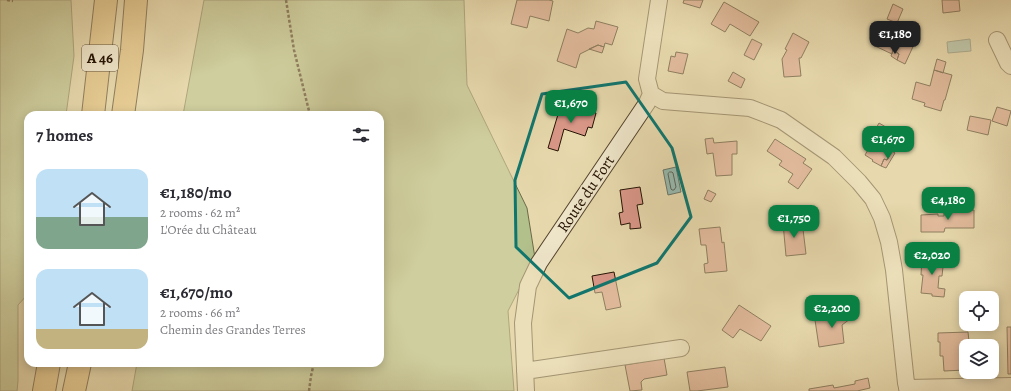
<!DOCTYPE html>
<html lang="en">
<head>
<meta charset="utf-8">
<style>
	body { margin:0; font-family:Alegreya,serif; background:#f7f7f7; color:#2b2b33; height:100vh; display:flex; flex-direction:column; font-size:15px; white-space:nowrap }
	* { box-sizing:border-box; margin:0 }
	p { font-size:13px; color:#7c7c81 }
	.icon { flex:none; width:22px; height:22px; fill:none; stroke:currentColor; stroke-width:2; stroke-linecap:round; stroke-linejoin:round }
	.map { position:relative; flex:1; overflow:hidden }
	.drawer { position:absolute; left:24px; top:111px; width:360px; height:256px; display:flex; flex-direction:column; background:#fff; border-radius:12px; box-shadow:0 2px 10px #0003 }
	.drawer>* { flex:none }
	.buttons { position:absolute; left:959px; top:291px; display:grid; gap:8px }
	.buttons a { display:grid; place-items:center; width:40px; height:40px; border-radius:8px; background:#fff; box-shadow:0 2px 10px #0003; font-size:20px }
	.price { position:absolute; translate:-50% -34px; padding:0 9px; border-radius:8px; background:#0b8043; color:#fff; font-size:13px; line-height:26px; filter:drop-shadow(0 1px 2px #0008) }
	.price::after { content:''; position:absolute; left:50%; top:24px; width:12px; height:9px; margin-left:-6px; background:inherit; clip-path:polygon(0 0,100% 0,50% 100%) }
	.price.current { background:#222; color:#fff }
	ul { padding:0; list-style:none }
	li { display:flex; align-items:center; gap:12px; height:100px; padding:0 12px }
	li span { display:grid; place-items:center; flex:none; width:112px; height:80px; border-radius:12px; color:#555 }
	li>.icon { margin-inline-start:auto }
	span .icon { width:48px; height:48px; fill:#fffc; stroke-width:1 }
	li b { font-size:17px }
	h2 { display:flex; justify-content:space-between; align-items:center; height:48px; padding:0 12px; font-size:17px }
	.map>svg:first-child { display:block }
	.green { fill:#b2c08c; stroke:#6b6948 }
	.water { fill:#97baaf; stroke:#69776a }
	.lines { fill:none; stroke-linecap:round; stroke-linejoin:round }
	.shore { stroke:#5e6659; stroke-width:1 }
	.building { fill:#d99788; stroke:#241203 }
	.minor-casing { stroke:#55442e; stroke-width:18 }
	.highway-casing { stroke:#241203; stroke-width:24 }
	.path { stroke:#241203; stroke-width:2.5; stroke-dasharray:3 2; stroke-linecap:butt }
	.minor { stroke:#efe6ca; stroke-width:16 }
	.highway { stroke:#e4bc76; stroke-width:22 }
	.marked { fill:none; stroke:#0f766e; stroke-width:3; stroke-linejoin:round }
	.labels { text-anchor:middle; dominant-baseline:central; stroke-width:3.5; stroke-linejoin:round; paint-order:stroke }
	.shield { fill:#efe6ca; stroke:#61523f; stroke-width:1 }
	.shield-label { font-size:15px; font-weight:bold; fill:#241203 }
	.street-label { font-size:16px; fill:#241203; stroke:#efe6ca }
</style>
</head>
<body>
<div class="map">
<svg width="1011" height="391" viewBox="0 0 1011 391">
	<rect width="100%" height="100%" fill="#e7d9ad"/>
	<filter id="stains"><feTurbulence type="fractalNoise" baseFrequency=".005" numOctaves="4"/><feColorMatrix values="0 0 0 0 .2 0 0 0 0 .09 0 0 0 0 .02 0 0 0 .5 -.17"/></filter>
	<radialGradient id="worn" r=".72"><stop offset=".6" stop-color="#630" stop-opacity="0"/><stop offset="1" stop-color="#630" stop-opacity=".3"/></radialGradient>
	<path class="green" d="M 0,0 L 71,0 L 74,56 L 66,115 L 28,115 L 28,294 L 18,305 L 18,381 L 17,391 L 0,391 Z
		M 204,0 L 464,0 L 467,85 L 527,208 L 535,258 L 508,311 L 514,391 L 132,391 L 137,363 L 380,363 L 380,115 L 183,115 Z"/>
	<path class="water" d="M 970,39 L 971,51 L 948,53 L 947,42 Z
		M 676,167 L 681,192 L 668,195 L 663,170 Z"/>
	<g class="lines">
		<path class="shore" d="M 670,172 L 672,172 L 673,173 L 676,187 L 674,190 L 672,190 L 671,189 L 668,174 Z"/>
	</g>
	<path class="building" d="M 517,0 L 549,0 L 553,1 L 549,21 L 530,16 L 527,28 L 511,24 Z
		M 684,0 L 703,0 L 700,8 L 683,3 Z
		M 942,0 L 959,0 L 960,11 L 943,13 Z
		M 724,2 L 759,22 L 750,36 L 730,24 L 725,32 L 711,24 Z
		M 893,4 L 903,9 L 897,23 L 887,19 Z
		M 596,21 L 618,27 L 612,45 L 605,43 L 604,47 L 598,45 L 580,54 L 576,68 L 557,61 L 567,29 L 578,33 L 588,28 L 594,29 Z
		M 884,26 L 901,34 L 902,30 L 917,38 L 905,64 L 897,60 L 899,54 L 893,50 L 892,54 L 875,46 Z
		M 793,33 L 809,42 L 801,58 L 799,58 L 801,76 L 784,77 L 782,59 L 787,50 L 785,49 Z
		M 752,39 L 762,44 L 754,60 L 744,55 Z
		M 598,45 L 604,47 L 602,53 L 589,49 Z
		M 893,50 L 899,54 L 897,60 L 891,56 Z
		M 676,52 L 688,54 L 683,74 L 668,71 L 671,56 L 675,57 Z
		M 937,59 L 946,62 L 943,73 L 934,70 Z
		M 934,70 L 952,75 L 945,100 L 944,100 L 941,111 L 924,106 L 925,103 L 912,99 L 916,82 L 930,86 Z
		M 733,72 L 745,79 L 741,88 L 728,81 Z
		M 568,104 L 596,113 L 592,128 L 588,127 L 585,136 L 564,129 L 558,151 L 548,148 L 559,111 L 566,113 Z
		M 997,107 L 1011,111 L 1007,126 L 992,121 Z
		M 970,116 L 991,120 L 988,135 L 967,130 Z
		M 879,123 L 896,133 L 888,149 L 892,151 L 887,160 L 884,159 L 881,166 L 872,161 L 873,160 L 865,155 L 873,141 L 875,142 L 878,137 L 873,134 Z
		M 713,138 L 714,143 L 737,141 L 737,154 L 732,154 L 732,175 L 716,176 L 713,153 L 707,154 L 705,139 Z
		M 775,139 L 806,159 L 803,163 L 812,169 L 798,189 L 788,182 L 793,174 L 779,165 L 782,161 L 767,151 Z
		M 892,151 L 895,153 L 886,168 L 881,166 L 884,159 L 887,160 Z
		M 640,187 L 643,204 L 637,205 L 641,228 L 630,229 L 630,223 L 621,225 L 619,213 L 623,212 L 620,190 Z
		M 708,190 L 716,194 L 711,202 L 704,199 Z
		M 944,210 L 974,210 L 974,228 L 945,228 L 944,232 L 921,232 L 921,215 L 938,214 L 938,216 L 944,216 Z
		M 802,221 L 806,254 L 786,256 L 783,223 Z
		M 720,227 L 722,243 L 724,242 L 727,271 L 705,273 L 704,264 L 708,263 L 706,245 L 701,245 L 699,229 Z
		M 922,257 L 944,258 L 942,276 L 939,276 L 938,288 L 945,289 L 944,297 L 932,296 L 932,294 L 921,293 L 923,275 L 921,275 Z
		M 614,272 L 621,307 L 606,310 L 602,292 L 595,293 L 592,276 Z
		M 739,305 L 771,326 L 761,341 L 740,329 L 733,338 L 722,330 Z
		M 848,310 L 850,319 L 842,325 L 844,343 L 819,347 L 815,320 L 839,317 L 838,311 Z
		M 1007,327 L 1011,327 L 1011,374 L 1008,374 Z
		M 968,332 L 969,341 L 963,341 L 965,370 L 944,371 L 943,356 L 940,356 L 940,342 L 938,342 L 938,333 Z
		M 664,358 L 667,375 L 644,379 L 641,382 L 642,390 L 630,391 L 625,365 Z
		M 725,367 L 728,387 L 697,391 L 690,391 L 687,372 Z
		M 868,378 L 870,388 L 857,391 L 809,391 L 809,389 L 833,385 L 834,388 L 855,384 L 855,381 Z"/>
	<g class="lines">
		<g class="minor-casing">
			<path id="minor" d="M 997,40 L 1008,63 L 1011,66
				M 651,94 L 663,101 L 750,108 L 781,120 L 834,157 L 859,182 L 873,199 L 882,218 L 889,242 L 894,270 L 906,383 L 908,391
				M 525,371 L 681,348
				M 907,388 L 1011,386
				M 526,391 L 523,323 L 528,286 L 539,263 L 647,103 L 651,94 L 647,79 L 659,0"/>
		</g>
		<g class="highway-casing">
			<path id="highway" d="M 93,115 L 106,0
				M 123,115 L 132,50 L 136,0
				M 44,391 L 49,363
				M 74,391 L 80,363"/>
		</g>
		<path class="path" d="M 7,0 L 13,1
			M 286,0 L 294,50 L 310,115
			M 309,391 L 311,376 L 314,363"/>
		<use href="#minor" class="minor"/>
		<use href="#highway" class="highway"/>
	</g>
	<path d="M0 0H1011V391H0ZM 626,82 L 672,148 L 691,217 L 657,263 L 569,298 L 516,247 L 515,180 L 542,94 Z" fill="#e7d9ad" fill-opacity=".55" fill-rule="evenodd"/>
	<path class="marked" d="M 626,82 L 672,148 L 691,217 L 657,263 L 569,298 L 516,247 L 515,180 L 542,94 Z"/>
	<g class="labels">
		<rect class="shield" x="82" y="45" width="36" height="26" rx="3"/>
		<g class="shield-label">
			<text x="100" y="58">A 46</text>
		</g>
		<g class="street-label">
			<text transform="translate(586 194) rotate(-56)">Route du Fort</text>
		</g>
	</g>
	<rect width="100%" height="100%" filter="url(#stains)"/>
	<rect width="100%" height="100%" fill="url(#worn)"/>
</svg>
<div class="buttons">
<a><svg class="icon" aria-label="locate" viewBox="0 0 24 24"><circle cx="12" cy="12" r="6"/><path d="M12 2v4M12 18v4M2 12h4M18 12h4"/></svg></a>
<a><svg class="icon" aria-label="layers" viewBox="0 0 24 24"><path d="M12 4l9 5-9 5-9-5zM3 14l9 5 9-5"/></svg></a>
</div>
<b class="price current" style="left:895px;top:55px">€1,180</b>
<b class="price" style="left:571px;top:124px">€1,670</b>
<b class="price" style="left:888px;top:160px">€1,670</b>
<b class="price" style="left:948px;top:221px">€4,180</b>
<b class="price" style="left:794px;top:239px">€1,750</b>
<b class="price" style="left:932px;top:276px">€2,020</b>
<b class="price" style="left:832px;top:329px">€2,200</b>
<section class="drawer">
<h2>7 homes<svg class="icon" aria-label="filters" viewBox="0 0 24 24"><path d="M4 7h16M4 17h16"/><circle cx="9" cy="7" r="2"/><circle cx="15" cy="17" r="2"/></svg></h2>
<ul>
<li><span style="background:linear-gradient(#bfe0f5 60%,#7fa58c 0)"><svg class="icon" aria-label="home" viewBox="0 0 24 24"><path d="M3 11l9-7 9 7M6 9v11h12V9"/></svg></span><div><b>€1,180/mo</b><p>2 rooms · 62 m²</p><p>L'Orée du Château</p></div></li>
<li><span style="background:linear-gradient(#bfe0f5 75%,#c2b280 0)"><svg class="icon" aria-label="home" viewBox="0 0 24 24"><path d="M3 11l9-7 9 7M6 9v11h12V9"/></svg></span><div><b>€1,670/mo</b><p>2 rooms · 66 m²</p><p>Chemin des Grandes Terres</p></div></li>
</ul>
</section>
</div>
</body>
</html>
